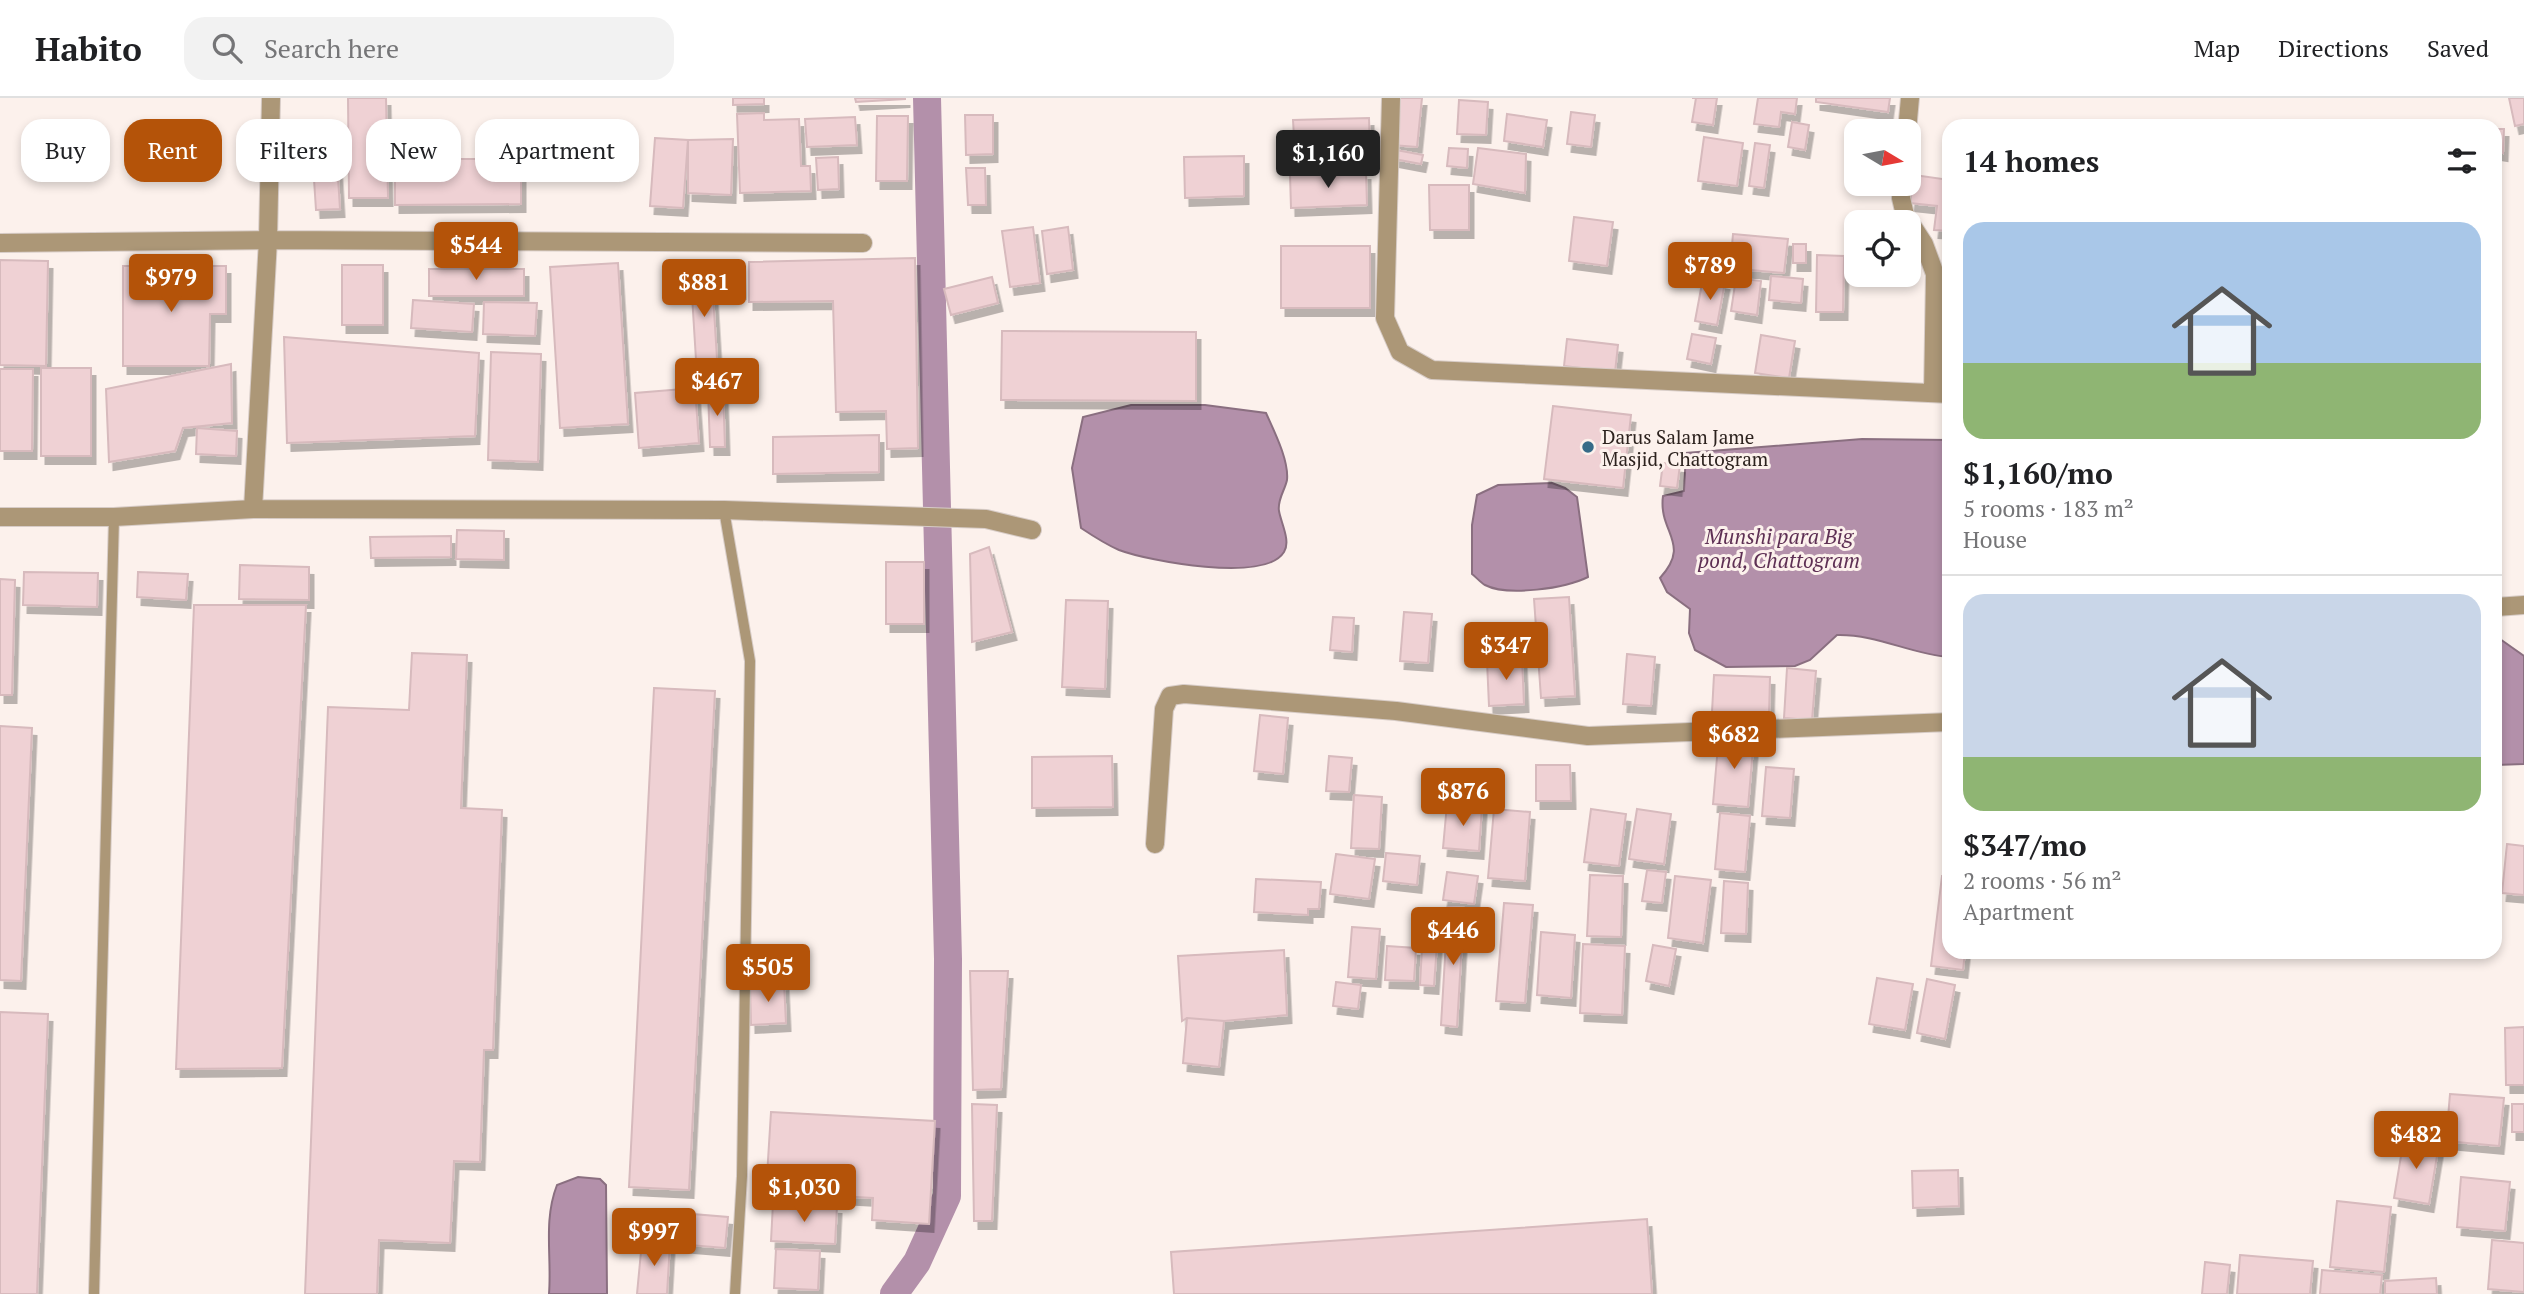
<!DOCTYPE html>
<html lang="en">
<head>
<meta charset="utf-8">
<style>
	body { margin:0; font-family:"PT Serif",serif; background:#f2f2f2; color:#202124; height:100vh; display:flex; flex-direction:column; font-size:26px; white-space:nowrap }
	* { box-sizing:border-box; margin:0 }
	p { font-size:23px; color:#757577 }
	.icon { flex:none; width:38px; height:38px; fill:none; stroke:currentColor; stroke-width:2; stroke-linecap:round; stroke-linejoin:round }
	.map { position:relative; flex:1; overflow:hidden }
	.side { position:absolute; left:1942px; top:21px; width:560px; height:840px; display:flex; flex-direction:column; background:#fff; border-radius:21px; box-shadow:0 4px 10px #0003 }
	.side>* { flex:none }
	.top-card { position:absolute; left:21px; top:21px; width:665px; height:63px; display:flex; gap:14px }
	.needle { width:46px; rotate:100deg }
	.tools { position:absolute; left:1844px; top:21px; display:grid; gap:14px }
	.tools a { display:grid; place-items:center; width:77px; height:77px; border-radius:14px; background:#fff; box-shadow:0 4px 10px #0003; font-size:35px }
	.price { position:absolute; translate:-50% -60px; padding:0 16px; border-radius:7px; background:#b45309; color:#fff; font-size:23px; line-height:46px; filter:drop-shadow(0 2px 4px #0008) }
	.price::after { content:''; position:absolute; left:50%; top:42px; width:21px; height:16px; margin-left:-10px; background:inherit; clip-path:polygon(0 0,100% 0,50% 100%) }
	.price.current { background:#222; color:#fff }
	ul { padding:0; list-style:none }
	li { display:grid; align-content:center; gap:14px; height:371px; padding:0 21px }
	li+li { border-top:2px solid #e0e0e0 }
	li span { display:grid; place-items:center; height:217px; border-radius:21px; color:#555 }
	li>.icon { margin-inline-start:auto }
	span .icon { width:126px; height:126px; fill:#fffc; stroke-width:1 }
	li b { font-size:30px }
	h2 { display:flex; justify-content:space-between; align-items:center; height:84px; padding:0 21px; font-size:30px }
	.pill { padding:0 24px; border-radius:21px; background:#fff; box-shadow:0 4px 10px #0003; font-size:24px; line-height:63px }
	.pill.current { background:#b45309; color:#fff }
	header { display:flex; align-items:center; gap:42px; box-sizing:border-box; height:98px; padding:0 35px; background:#fff; border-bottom:2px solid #e0e0e0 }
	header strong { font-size:33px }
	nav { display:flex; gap:38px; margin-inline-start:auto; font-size:24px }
	.search { width:490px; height:63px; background:#f2f2f2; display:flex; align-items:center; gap:18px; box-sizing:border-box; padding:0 24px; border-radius:21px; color:#757577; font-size:26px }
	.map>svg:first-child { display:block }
	.water { fill:#b390aa; stroke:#8a6f80; stroke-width:2 }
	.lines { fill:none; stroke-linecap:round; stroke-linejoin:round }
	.canal { stroke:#b390aa; stroke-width:28 }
	.building { fill:#efd1d4; stroke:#d7babd; stroke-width:2; filter:url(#shadow) }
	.service-casing { stroke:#d7ccc7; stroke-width:12 }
	.minor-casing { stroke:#d7ccc7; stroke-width:20 }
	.service { stroke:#ac9777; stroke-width:10 }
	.minor { stroke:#ac9777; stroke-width:18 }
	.poi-dot { fill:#376b88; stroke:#fcf1ec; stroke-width:2.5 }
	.labels { text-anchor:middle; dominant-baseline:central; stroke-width:6; stroke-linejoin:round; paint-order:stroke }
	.poi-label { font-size:19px; fill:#2c221e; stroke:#fcf1ec; text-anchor:start }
	.water-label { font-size:21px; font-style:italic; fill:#5e3054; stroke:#fcf1ec }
</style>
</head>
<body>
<header>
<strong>Habito</strong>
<div class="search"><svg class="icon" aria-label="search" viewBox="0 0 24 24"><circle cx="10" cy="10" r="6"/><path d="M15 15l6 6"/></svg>Search here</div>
<nav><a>Map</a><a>Directions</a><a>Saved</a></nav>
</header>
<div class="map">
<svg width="2524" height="1196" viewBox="0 0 2524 1196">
	<defs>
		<filter id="shadow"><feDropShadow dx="4.5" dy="8" stdDeviation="0" flood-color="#0004"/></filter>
	</defs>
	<rect width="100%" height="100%" fill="#fcf1ec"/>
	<path class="water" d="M 1131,307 L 1205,307 L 1266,315 C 1274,333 1289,362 1287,382 C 1285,392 1277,402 1279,413 C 1281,425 1291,443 1284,454 C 1265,485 1148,463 1119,452 C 1105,446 1093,438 1081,430 L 1072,370 L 1083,319 Z
		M 1862,341 L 1949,342 L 1949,559 C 1910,556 1877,536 1837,537 L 1810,562 L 1795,568 L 1726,569 L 1695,552 L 1689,535 L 1690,511 L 1667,494 L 1660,480 C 1692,445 1658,435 1663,398 L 1684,393 L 1686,355 Z
		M 1552,385 L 1565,390 L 1577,399 L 1588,479 C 1566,490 1508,499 1485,487 C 1481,485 1476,479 1472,476 L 1472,427 L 1477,397 L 1498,387 Z
		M 2500,541 L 2524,558 L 2524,666 L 2496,667 L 2496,543 Z
		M 578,1079 L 600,1081 L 606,1087 L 607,1196 L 549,1196 C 552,1159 543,1123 557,1087 Z"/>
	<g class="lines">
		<path class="canal" d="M 894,1196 L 917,1164 L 947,1098 L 948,861 L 927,0"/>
	</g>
	<path class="building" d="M 348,0 L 386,0 L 388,100 L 349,100 Z
		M 733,0 L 764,0 L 764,6 L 733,7 Z
		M 855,0 L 905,0 L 905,1 L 856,4 Z
		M 1396,0 L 1422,0 L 1417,49 L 1392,47 Z
		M 1692,0 L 1717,0 L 1713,27 L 1692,24 L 1696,0 Z
		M 1758,0 L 1797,0 L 1795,16 L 1781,14 L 1779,29 L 1754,26 Z
		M 1816,0 L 1890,0 L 1888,14 L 1816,4 Z
		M 2509,0 L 2524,0 L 2524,26 L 2515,28 Z
		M 1459,2 L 1488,4 L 1486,37 L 1457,36 Z
		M 1571,14 L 1595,17 L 1591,49 L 1567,46 Z
		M 764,15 L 764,22 L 799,21 L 801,68 L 810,68 L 811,93 L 740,95 L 737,16 Z
		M 1507,16 L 1547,22 L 1543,49 L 1504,43 Z
		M 965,17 L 993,17 L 993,56 L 966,57 Z
		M 877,18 L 908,18 L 907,83 L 876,83 Z
		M 855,19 L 857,47 L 807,49 L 805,21 Z
		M 1369,20 L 1370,54 L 1295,56 L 1293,22 Z
		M 1792,24 L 1809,27 L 1805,52 L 1788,49 Z
		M 2496,31 L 2504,31 L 2503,55 L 2496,54 Z
		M 1704,39 L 1743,45 L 1737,88 L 1698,83 Z
		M 655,40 L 688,42 L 683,110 L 650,108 Z
		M 733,41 L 731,97 L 688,95 L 688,42 Z
		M 1755,45 L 1770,47 L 1764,90 L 1749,88 Z
		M 1449,50 L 1468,51 L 1467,70 L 1447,68 Z
		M 1478,50 L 1526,56 L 1525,95 L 1473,86 Z
		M 1396,52 L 1423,57 L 1421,66 L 1394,61 Z
		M 1244,58 L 1244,98 L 1185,100 L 1184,59 Z
		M 838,59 L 839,91 L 818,92 L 816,60 Z
		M 395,61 L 521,61 L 521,106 L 395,107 Z
		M 337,64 L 340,111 L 316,112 L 313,66 Z
		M 966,70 L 985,70 L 986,107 L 968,107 Z
		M 1366,74 L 1367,107 L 1291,110 L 1290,76 Z
		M 1914,77 L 1950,82 L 1950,133 L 1934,132 L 1937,108 L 1910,105 Z
		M 1429,87 L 1469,87 L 1469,132 L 1430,132 Z
		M 1574,119 L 1613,124 L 1607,168 L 1569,163 Z
		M 1854,128 L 1857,128 L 1857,175 L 1855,175 Z
		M 1033,129 L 1040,185 L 1010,189 L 1002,133 Z
		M 1068,129 L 1073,172 L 1047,176 L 1042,133 Z
		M 1733,136 L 1788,141 L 1784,175 L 1730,170 Z
		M 1793,146 L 1806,146 L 1806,165 L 1793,165 Z
		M 1281,148 L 1370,148 L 1370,210 L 1281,210 Z
		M 1817,157 L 1844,158 L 1843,214 L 1816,214 Z
		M 915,160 L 918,350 L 887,351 L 886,313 L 836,314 L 833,203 L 749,204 L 749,164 Z
		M 0,162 L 48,163 L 46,268 L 0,267 Z
		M 740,163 L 741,193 L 717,193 L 717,164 Z
		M 711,164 L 718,277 L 697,278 L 690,165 Z
		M 618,165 L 628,326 L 560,330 L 550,169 Z
		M 342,167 L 383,167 L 383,227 L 342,227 Z
		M 123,168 L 226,168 L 226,216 L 210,216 L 209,268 L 123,268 Z
		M 429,171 L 524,171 L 524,198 L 429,198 Z
		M 1771,178 L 1803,181 L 1801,205 L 1769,202 Z
		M 992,179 L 998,205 L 951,217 L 944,191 Z
		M 1703,180 L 1725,184 L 1717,227 L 1695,223 Z
		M 1736,180 L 1761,183 L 1757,217 L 1731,213 Z
		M 413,202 L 474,206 L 472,234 L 411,230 Z
		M 484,204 L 537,205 L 535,238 L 483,236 Z
		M 1002,233 L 1196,234 L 1196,303 L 1001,302 Z
		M 1692,236 L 1716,240 L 1711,266 L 1687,261 Z
		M 1761,237 L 1795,243 L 1789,280 L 1755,275 Z
		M 284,239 L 479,255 L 475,338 L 287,345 Z
		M 1567,241 L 1618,247 L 1615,274 L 1564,268 Z
		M 491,254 L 541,256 L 538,364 L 488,362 Z
		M 231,266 L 232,325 L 183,330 L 175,353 L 109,364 L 106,291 Z
		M 41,270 L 91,270 L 91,358 L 41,358 Z
		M 0,271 L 33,271 L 32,353 L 0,353 Z
		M 695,290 L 699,345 L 639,350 L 635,295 Z
		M 723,291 L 725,349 L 710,349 L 708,292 Z
		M 1553,308 L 1631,317 L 1623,390 L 1544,381 Z
		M 197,330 L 237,333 L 236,358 L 196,356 Z
		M 879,337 L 879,374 L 773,376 L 773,339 Z
		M 1663,365 L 1680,367 L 1677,390 L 1660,388 Z
		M 457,432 L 504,433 L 504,462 L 456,461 Z
		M 451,438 L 451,459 L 371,460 L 370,439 Z
		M 989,449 L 1012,534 L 972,544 L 970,456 Z
		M 886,464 L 924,464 L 924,526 L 886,526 Z
		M 240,467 L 309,469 L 309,502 L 239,501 Z
		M 24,474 L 98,475 L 97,509 L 23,507 Z
		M 138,474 L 188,476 L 186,502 L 137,499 Z
		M 0,481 L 15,482 L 12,597 L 0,597 Z
		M 1569,499 L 1575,598 L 1541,600 L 1534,501 Z
		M 1066,502 L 1108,503 L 1105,591 L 1062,589 Z
		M 194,507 L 306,507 L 282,970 L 176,971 Z
		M 1404,514 L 1432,516 L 1428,565 L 1400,563 Z
		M 1333,519 L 1354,520 L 1352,554 L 1330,552 Z
		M 412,555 L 467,557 L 461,710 L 502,712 L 493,952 L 484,952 L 480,1064 L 454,1063 L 450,1145 L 379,1142 L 377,1196 L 305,1196 L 328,609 L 409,612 Z
		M 1627,556 L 1655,559 L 1651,608 L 1623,606 Z
		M 1522,561 L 1524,606 L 1489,608 L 1487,563 Z
		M 1787,570 L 1816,573 L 1812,622 L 1784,620 Z
		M 1714,577 L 1770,579 L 1769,617 L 1712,614 Z
		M 654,590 L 715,593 L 689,1092 L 629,1089 Z
		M 1260,617 L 1288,620 L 1283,676 L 1254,673 Z
		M 0,628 L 32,630 L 21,883 L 0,882 Z
		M 1719,636 L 1754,639 L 1748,709 L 1713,706 Z
		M 1112,658 L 1113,709 L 1032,710 L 1032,659 Z
		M 1329,658 L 1352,660 L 1349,694 L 1326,693 Z
		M 1536,667 L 1570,667 L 1571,703 L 1536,703 Z
		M 1766,669 L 1794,671 L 1790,720 L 1762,718 Z
		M 1354,697 L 1382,699 L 1379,751 L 1351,750 Z
		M 1447,706 L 1482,709 L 1479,753 L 1443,750 Z
		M 1494,711 L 1530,714 L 1525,783 L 1488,780 Z
		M 1591,711 L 1626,716 L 1619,768 L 1584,764 Z
		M 1637,711 L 1671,716 L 1664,766 L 1629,761 Z
		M 1720,715 L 1750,718 L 1745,774 L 1715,771 Z
		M 2507,746 L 2524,748 L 2524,797 L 2502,795 Z
		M 1386,755 L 1420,758 L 1417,787 L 1383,783 Z
		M 1336,756 L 1375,761 L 1369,801 L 1330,796 Z
		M 1647,772 L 1666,774 L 1662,805 L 1642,803 Z
		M 1447,774 L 1478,778 L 1474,806 L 1443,802 Z
		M 1590,777 L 1623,778 L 1621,839 L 1587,838 Z
		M 1675,778 L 1711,782 L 1703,845 L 1668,840 Z
		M 1942,778 L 1950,779 L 1950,854 L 1965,854 L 1963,872 L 1931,868 Z
		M 1256,781 L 1321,784 L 1319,811 L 1308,811 L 1308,817 L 1254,814 Z
		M 1724,783 L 1748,785 L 1746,836 L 1721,835 Z
		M 1504,805 L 1533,807 L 1525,905 L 1496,903 Z
		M 1448,809 L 1464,810 L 1457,929 L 1441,927 Z
		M 1352,829 L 1380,831 L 1376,881 L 1348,879 Z
		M 1423,831 L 1438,832 L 1434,888 L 1420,887 Z
		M 1541,834 L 1575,837 L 1571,900 L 1537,897 Z
		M 1583,846 L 1625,848 L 1622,917 L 1580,915 Z
		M 1653,847 L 1676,851 L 1669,888 L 1646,883 Z
		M 1387,848 L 1416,850 L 1414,883 L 1385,882 Z
		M 1284,852 L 1287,917 L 1224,923 L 1187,920 L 1182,923 L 1178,858 Z
		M 970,873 L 1008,873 L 1001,991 L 973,992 Z
		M 1877,880 L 1913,886 L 1905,932 L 1869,926 Z
		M 1927,881 L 1955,887 L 1945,941 L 1917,935 Z
		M 1336,884 L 1361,887 L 1358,911 L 1333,908 Z
		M 784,885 L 786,925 L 751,927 L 750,887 Z
		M 0,914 L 48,916 L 37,1196 L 0,1196 Z
		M 1187,920 L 1224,923 L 1219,969 L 1183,965 Z
		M 2524,929 L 2524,987 L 2506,987 L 2505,930 Z
		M 2450,996 L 2504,1000 L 2499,1048 L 2446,1043 Z
		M 972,1006 L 997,1007 L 992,1123 L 974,1123 Z
		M 2512,1006 L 2524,1006 L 2524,1034 L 2512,1034 Z
		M 771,1014 L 935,1023 L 929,1126 L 872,1122 L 873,1100 L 766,1094 Z
		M 2404,1040 L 2439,1046 L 2429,1106 L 2394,1100 Z
		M 1958,1072 L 1959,1108 L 1913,1110 L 1912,1073 Z
		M 2461,1079 L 2510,1084 L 2505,1133 L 2457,1129 Z
		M 2337,1103 L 2391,1109 L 2384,1174 L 2330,1169 Z
		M 773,1105 L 837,1108 L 835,1146 L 771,1143 Z
		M 645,1112 L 728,1119 L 725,1150 L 642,1143 Z
		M 1647,1121 L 1652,1196 L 1174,1196 L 1171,1154 Z
		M 2492,1142 L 2524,1145 L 2524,1194 L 2488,1191 Z
		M 642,1143 L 670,1145 L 667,1196 L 637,1196 Z
		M 776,1151 L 820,1153 L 818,1192 L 774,1190 Z
		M 2240,1157 L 2313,1163 L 2310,1196 L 2237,1196 Z
		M 2205,1164 L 2230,1167 L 2227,1196 L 2202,1196 Z
		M 2322,1172 L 2382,1177 L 2380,1196 L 2320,1196 Z
		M 2436,1180 L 2437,1196 L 2385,1196 L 2385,1183 Z"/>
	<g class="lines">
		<g class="service-casing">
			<path id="service" d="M 724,412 L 750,563 L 742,1078 L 735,1196
				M 94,1196 L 114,419"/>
		</g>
		<g class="minor-casing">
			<path id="minor" d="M 1391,0 L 1385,220 L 1400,254 L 1432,272 L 1950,296
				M 1907,33 L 1910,0
				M 1902,86 L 1901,100 L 1905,117 L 1924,146 L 1935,176 L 1933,295
				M 0,145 L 268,142 L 863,145
				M 253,411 L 268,142 L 271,0
				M 0,419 L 114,419 L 253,411 L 724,412 L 986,421 L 1032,432
				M 2496,509 L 2524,507
				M 1155,746 L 1164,611 L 1170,598 L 1184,596 L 1396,613 L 1588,638 L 1950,624"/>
		</g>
		<use href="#service" class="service"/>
		<use href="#minor" class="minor"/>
	</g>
	<circle class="poi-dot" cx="1588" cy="349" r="7"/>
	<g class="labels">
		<g class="poi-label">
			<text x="1602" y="338">Darus Salam Jame<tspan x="1602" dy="22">Masjid, Chattogram</tspan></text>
		</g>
		<g class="water-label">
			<text x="1779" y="438">Munshi para Big<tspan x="1779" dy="24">pond, Chattogram</tspan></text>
		</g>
	</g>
</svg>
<div class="tools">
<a><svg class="needle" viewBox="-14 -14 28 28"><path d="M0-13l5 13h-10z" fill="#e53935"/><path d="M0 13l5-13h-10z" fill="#757577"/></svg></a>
<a><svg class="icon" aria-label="locate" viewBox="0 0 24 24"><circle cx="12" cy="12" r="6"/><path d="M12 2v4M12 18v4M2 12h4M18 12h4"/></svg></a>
</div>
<b class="price current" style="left:1328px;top:92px">$1,160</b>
<b class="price" style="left:476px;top:184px">$544</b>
<b class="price" style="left:1710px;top:204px">$789</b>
<b class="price" style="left:171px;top:216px">$979</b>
<b class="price" style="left:704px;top:221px">$881</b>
<b class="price" style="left:717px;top:320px">$467</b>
<b class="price" style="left:1506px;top:584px">$347</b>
<b class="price" style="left:1734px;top:673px">$682</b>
<b class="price" style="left:1463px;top:730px">$876</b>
<b class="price" style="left:1453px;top:869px">$446</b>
<b class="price" style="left:768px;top:906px">$505</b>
<b class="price" style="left:2416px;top:1073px">$482</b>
<b class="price" style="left:804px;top:1126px">$1,030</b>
<b class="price" style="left:654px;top:1170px">$997</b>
<div class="top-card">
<a class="pill">Buy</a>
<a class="pill current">Rent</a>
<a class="pill">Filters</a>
<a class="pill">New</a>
<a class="pill">Apartment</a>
</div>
<section class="side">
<h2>14 homes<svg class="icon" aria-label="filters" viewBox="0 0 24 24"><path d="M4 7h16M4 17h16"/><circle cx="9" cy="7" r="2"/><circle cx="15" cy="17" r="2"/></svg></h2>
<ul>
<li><span style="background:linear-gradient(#a9c7e8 65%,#8fb573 0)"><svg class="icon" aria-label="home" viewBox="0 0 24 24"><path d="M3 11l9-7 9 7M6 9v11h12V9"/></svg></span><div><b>$1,160/mo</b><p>5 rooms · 183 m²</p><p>House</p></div></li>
<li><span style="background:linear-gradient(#c9d6e8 75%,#8fb573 0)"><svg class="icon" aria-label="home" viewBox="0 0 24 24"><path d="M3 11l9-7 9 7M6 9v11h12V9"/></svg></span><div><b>$347/mo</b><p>2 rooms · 56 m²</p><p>Apartment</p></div></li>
</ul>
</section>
</div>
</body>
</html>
